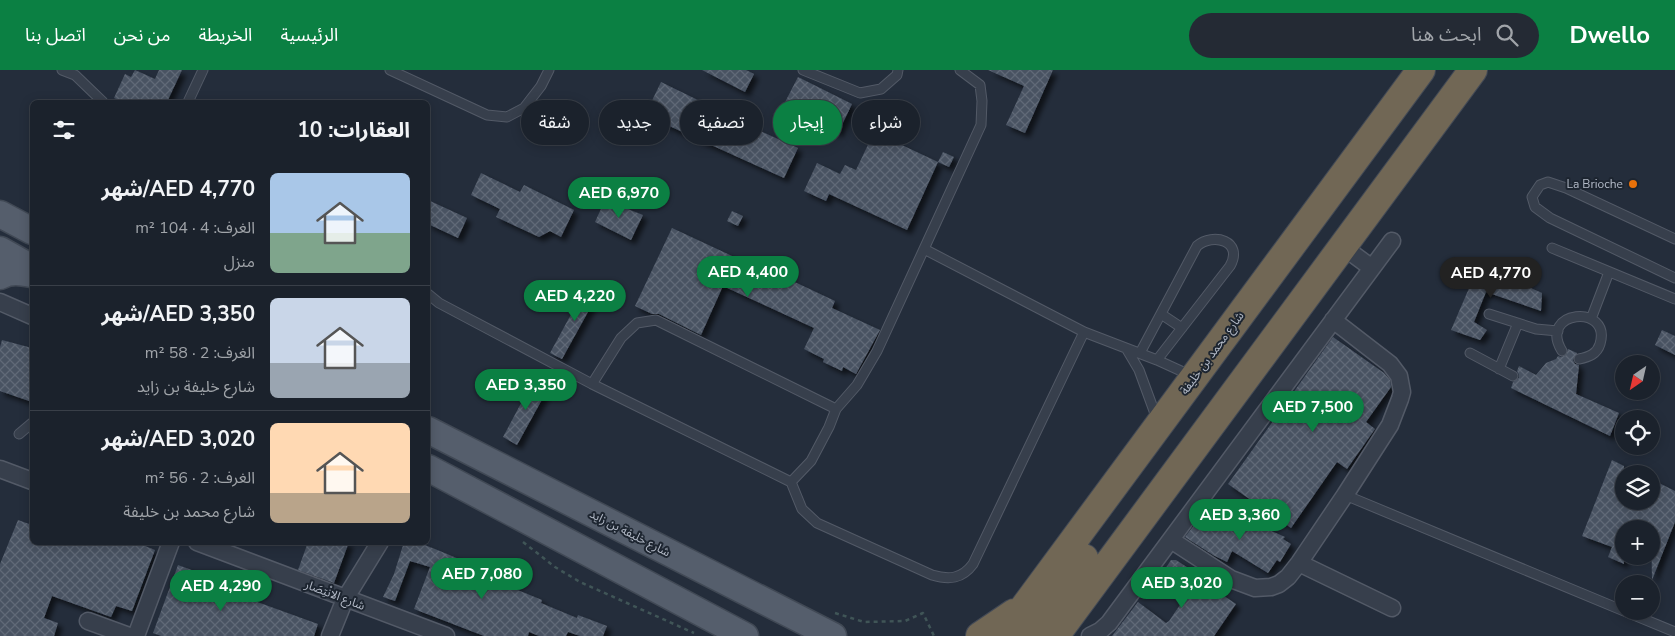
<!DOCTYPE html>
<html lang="ar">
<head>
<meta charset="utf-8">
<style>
	body { margin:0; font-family:"Nunito Sans","Noto Sans Arabic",sans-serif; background:#242a34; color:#f1f3f6; direction:rtl; height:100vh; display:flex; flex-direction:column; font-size:19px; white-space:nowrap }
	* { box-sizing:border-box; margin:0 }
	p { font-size:16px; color:#a0a4a9 }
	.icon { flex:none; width:28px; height:28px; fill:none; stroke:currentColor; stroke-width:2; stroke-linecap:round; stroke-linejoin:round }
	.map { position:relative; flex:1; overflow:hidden; direction:ltr }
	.details { position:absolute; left:30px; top:30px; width:400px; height:445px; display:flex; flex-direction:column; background:#1b222c; border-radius:8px; box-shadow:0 2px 12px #0003,0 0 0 1px #393f48; direction:rtl }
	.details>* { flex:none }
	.banner { position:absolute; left:445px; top:30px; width:475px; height:45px; direction:rtl; display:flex; gap:10px }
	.needle { width:32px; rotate:214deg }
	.fabs { position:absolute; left:1615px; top:285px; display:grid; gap:10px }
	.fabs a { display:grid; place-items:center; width:45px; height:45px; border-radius:50%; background:#1b222c; box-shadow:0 2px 12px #0003,0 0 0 1px #393f48; font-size:25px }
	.price { position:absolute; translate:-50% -42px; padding:0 11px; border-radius:18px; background:#0b8043; color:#fff; font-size:16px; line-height:32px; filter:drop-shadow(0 1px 2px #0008) }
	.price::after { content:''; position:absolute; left:50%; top:30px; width:15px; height:11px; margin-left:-8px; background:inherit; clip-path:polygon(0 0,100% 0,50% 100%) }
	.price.current { background:#222; color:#fff }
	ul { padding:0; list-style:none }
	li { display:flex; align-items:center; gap:15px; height:125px; padding:0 20px }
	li+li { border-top:1px solid #393f48 }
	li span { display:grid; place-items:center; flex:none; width:140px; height:100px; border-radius:8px; color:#555 }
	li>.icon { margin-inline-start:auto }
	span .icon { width:60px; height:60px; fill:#fffc; stroke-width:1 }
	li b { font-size:21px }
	h2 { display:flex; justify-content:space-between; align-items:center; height:60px; padding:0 20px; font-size:21px }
	.chip { padding:0 18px; border-radius:22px; background:#1b222c; box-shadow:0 2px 12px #0003,0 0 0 1px #393f48; font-size:18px; line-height:45px }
	.chip.current { background:#0b8043; color:#fff }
	header { display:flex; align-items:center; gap:30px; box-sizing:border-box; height:70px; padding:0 25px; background:#0b8043; color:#fff }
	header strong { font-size:24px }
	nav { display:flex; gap:28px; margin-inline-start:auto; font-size:18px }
	.search { width:350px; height:45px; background:#242a34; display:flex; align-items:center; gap:12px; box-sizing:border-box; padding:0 18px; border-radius:28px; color:#a0a4a9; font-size:19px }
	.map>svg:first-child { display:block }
	.building { fill:url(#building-cross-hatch); filter:url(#shadow) }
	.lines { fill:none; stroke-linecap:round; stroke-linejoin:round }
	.lane-casing { stroke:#535a67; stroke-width:11 }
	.street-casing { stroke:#535a67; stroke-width:19 }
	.primary-casing { stroke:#414955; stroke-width:29 }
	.highway-casing { stroke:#434a56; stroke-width:30 }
	.path { stroke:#405557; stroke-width:2.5; stroke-dasharray:4 4; stroke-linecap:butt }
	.lane { stroke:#373f4c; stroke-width:9 }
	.street { stroke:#373f4c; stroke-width:16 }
	.primary { stroke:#555e6c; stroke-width:26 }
	.highway { stroke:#716755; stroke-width:28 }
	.food-dot { fill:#e8710a; stroke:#1d2530; stroke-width:2 }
	.labels { text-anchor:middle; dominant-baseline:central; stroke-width:4; stroke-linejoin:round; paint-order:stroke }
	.poi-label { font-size:12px; fill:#b3bac7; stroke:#1d2530; text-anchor:end }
	.street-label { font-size:12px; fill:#b3bac7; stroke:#1d2530 }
</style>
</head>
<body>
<header>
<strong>Dwello</strong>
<div class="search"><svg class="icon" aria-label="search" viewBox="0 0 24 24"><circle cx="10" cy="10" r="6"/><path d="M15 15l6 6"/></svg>ابحث هنا</div>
<nav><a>الرئيسية</a><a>الخريطة</a><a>من نحن</a><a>اتصل بنا</a></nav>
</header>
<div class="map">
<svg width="1675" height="566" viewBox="0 0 1675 566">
	<defs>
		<pattern id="building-cross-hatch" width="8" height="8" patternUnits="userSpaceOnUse" patternTransform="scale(1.25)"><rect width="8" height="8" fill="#485262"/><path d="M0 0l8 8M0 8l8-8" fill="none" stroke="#606977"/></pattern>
		<filter id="shadow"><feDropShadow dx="4.5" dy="4.5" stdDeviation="2.5" flood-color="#0009"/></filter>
	</defs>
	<rect width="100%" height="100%" fill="#242d3b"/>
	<path class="building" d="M 135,0 L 155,9 L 159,0 L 182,0 L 167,32 L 123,32 L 114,28 L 125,4 L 131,7 Z
		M 702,0 L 746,0 L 754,4 L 745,22 Z
		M 988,0 L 1053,0 L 1025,63 L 1006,55 L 1024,16 Z
		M 798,7 L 852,34 L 838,63 L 783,36 Z
		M 661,12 L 708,35 L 707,37 L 798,78 L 784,108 L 645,45 Z
		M 874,62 L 938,92 L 907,160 L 829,124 L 826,131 L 804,121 L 817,93 L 840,104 L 845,95 L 856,100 Z
		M 943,82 L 954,87 L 949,97 L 938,92 Z
		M 481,103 L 520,122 L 524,115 L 574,140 L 561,167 L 550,161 L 539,167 L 496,147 L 500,139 L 471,125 Z
		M 428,130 L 467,148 L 458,168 L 428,154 Z
		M 605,130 L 643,145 L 631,170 L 595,152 Z
		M 732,141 L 743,146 L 738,156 L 727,151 Z
		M 672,158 L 745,192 L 746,189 L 835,231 L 832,238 L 880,260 L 856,304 L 843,297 L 842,301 L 823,292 L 824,289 L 804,279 L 814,258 L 723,216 L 701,265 L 659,244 L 652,244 L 635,236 Z
		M 1479,195 L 1542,223 L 1541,241 L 1486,222 L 1474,252 L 1487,260 L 1480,270 L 1451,260 Z
		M 587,215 L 599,222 L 562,289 L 550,283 Z
		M 1662,260 L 1675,266 L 1675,285 L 1655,275 Z
		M 1333,267 L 1384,303 L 1390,310 L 1391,317 L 1366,352 L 1375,359 L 1347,399 L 1337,392 L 1291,458 L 1228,414 Z
		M 2,270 L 32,278 L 32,332 L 0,321 L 0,277 Z
		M 1568,279 L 1577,283 L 1573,290 L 1575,294 L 1579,295 L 1576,324 L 1619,343 L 1610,366 L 1511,318 L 1513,312 L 1519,308 L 1519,305 L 1517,301 L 1519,296 L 1536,305 L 1546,293 L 1556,289 L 1558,286 L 1561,287 L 1566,285 Z
		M 535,307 L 550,315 L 517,375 L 503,367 Z
		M 1612,390 L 1624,396 L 1624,431 L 1651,431 L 1651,409 L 1675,421 L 1675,452 L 1652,510 L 1651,459 L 1624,459 L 1624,494 L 1608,487 L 1612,477 L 1582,466 Z
		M 1222,439 L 1285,467 L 1283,469 L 1291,474 L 1280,492 L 1277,490 L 1268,503 L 1232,481 L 1227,492 L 1213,485 L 1185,467 L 1199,449 L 1215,456 Z
		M 18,450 L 32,455 L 32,472 L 135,472 L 155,480 L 132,541 L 116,536 L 111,547 L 52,526 L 44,548 L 58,553 L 54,566 L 0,566 L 0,494 Z
		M 308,472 L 349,472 L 334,513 L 298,500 Z
		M 404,472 L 417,472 L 435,479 L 478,497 L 476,503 L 542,530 L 541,533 L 577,548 L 578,545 L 607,556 L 603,566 L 580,566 L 568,562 L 566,566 L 539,566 L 529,562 L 528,566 L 484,566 L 414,539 L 430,497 L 410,491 L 395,531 L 383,527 L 394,504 Z
		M 1171,490 L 1176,490 L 1211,513 L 1209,516 L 1236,534 L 1214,566 L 1112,566 L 1138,532 L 1166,553 L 1169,551 L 1188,523 L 1161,505 Z
		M 178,495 L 238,517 L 235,524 L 318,554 L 314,566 L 161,566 L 153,563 Z"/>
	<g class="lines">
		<g class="lane-casing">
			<path id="lane" d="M 62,0 L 75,5 L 103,32
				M 390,0 L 487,45 L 507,47 L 524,38 L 541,16 L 549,0
				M 803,0 L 860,23 L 881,19 L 897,5 L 898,0
				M 188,32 L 203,0
				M 1675,169 L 1566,118 L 1548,112 L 1540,115 L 1532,127 L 1535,137 L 1550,148 L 1675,208
				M 1552,178 L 1675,229
				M 924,179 L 1084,262 L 1157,290 L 1192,306
				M 428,224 L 439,233 L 592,314 L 791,412 L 802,439 L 817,453 L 932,505 C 949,510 962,509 973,494 L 1084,262
				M 1161,244 L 1182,258
				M 1489,244 L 1536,259 L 1558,261
				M 1591,249 L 1609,202
				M 1126,278 L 1139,300 L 1157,349
				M 1562,281 C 1537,240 1612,233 1600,274 C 1597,284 1589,287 1579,289
				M 1140,283 L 1197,176 C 1213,162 1244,171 1230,196 L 1157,290
				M 1470,283 L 1513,306
				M 1499,299 L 1518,253
				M 592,314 L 621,268 L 637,253 L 656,250 L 836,339
				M 19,364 L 32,353
				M 791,412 L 811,391 L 829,357 L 836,339 L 857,315 L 877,281 L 981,55 L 982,31 L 980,15 L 960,0
				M 1345,425 L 1624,541
				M 1624,541 L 1675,562"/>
		</g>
		<g class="street-casing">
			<path id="street" d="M 1342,176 L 1372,198
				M 0,232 L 32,246
				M 0,399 L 32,411
				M 1171,470 L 1231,509 L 1255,518 L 1271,517 L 1279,514 L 1288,507 L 1299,493 L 1345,425 L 1390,355 L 1400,329 L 1402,322 L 1399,306 L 1390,294 L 1333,250
				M 197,472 L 446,566
				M 1299,493 L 1392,538
				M 88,551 L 129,566
				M 136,566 L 171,472
				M 330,566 L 345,529 L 380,472
				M 1090,566 L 1100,561 L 1109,553 L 1392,171"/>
		</g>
		<g class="primary-casing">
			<path id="primary" d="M 0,144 L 32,161
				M 0,180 L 32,198
				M 0,206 C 11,200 21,202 32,204
				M 428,360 L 833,566
				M 428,398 L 745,566"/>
		</g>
		<g class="highway-casing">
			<path id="highway" d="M 980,566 L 1014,543
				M 1003,566 L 1421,0
				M 1029,566 L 1084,488
				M 1055,566 L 1473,0"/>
		</g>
		<path class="path" d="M 523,472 L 555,497 L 580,512 L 694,563
			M 835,543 L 864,552 L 905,551 L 923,543 L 934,566"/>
		<use href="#lane" class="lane"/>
		<use href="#street" class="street"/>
		<use href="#primary" class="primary"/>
		<use href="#highway" class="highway"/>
	</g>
	<circle class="food-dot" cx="1633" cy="114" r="5"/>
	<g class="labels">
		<g class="poi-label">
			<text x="1623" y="114">La Brioche</text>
		</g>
		<g class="street-label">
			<text transform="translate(1212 283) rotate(-54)">شارع محمد بن خليفة</text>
			<text transform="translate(630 463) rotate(27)">شارع خليفة بن زايد</text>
			<text transform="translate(335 525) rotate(21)">شارع الانْتِصَار</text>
		</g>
	</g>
</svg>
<div class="fabs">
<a><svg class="needle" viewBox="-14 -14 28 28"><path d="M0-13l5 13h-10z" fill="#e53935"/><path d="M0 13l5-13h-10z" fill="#a0a4a9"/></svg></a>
<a><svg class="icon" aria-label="locate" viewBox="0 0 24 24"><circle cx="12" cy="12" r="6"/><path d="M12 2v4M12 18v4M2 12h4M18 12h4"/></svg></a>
<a><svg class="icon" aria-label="layers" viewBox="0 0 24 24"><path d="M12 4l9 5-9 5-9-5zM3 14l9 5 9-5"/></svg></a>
<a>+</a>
<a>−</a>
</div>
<b class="price" style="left:619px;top:149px">AED 6,970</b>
<b class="price" style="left:748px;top:228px">AED 4,400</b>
<b class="price current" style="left:1491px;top:229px">AED 4,770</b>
<b class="price" style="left:575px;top:252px">AED 4,220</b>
<b class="price" style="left:526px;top:341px">AED 3,350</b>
<b class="price" style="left:1313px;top:363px">AED 7,500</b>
<b class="price" style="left:1240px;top:471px">AED 3,360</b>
<b class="price" style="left:482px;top:530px">AED 7,080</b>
<b class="price" style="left:1182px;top:539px">AED 3,020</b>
<b class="price" style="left:221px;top:542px">AED 4,290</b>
<div class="banner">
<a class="chip">شراء</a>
<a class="chip current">إيجار</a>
<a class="chip">تصفية</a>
<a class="chip">جديد</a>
<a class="chip">شقة</a>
</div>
<section class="details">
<h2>العقارات: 10<svg class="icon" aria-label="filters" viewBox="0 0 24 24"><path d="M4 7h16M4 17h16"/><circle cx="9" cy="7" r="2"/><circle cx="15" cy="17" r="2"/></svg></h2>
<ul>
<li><span style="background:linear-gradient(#a9c7e8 60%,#7fa58c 0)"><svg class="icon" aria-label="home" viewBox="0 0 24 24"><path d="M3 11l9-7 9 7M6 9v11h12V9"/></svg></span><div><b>AED 4,770/شهر</b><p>الغرف: 4 · 104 m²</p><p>منزل</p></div></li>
<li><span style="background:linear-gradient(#c9d6e8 65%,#9aa5b1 0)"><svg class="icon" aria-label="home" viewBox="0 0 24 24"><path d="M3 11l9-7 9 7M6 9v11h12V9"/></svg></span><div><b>AED 3,350/شهر</b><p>الغرف: 2 · 58 m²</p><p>شارع خليفة بن زايد</p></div></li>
<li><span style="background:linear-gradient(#ffd9b3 70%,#b9a48a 0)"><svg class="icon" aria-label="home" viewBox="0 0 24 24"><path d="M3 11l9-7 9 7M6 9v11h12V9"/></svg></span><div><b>AED 3,020/شهر</b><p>الغرف: 2 · 56 m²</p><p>شارع محمد بن خليفة</p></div></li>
</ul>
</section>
</div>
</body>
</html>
